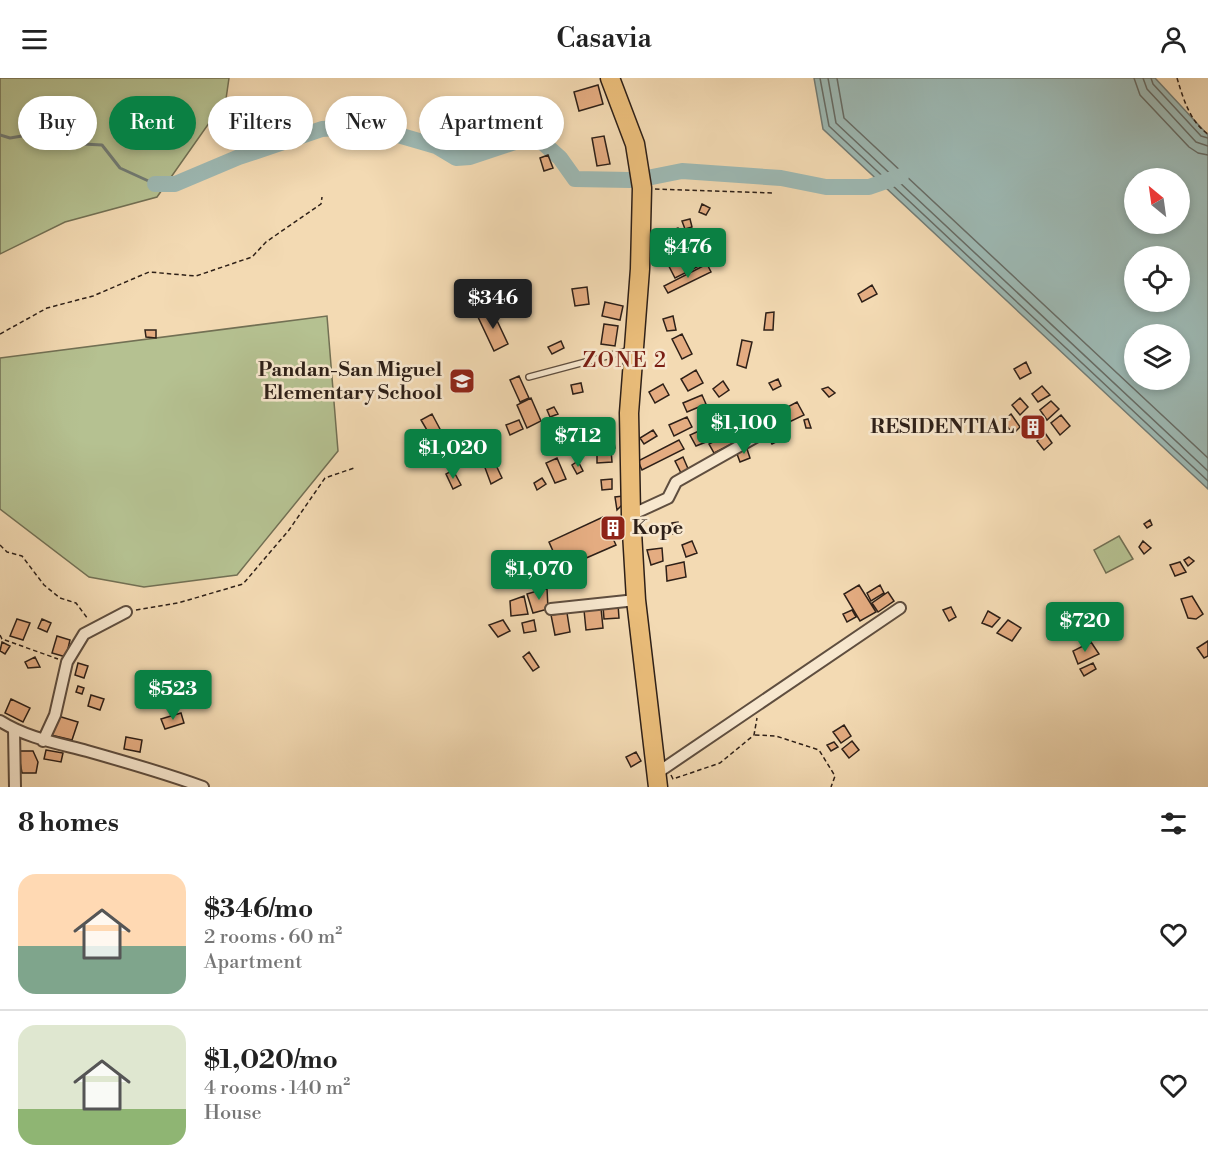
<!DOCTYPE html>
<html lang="en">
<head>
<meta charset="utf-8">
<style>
	body { margin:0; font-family:"Libre Bodoni",serif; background:#f6f6f6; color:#222; height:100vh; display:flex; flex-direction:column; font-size:22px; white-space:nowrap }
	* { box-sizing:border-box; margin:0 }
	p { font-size:20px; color:#767676 }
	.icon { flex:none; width:33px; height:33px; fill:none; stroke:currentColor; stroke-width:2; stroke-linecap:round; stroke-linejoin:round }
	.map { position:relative; height:709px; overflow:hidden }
	.side { display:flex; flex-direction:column; background:#fff; flex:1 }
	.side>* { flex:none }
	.top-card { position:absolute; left:18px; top:18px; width:600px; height:54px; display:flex; gap:12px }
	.needle { width:39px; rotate:331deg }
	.tools { position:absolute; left:1124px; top:90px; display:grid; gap:12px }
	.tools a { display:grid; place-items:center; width:66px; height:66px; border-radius:50%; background:#fff; box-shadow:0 3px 9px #0003; font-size:30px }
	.price { position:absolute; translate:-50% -51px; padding:0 14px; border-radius:6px; background:#0b8043; color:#fff; font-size:20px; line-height:39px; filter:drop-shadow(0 2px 3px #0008) }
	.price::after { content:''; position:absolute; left:50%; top:36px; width:18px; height:14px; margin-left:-9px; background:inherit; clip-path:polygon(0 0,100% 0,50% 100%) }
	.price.active { background:#222; color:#fff }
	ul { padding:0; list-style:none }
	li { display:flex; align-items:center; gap:18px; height:150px; padding:0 18px }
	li+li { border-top:2px solid #e0e0e0 }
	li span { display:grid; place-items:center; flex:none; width:168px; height:120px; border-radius:18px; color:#555 }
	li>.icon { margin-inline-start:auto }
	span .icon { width:72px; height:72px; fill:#fffc; stroke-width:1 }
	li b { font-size:26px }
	h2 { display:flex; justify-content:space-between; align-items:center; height:72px; padding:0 18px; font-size:26px }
	.pill { padding:0 21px; border-radius:27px; background:#fff; box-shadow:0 3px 9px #0003; font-size:21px; line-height:54px }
	.pill.active { background:#0b8043; color:#fff }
	header { display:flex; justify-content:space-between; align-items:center; height:78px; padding:0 18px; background:#fff; font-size:27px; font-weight:600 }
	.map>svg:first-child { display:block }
	.green { fill:#b5c191; stroke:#727054; stroke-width:1.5 }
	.water { fill:#9db9b4; stroke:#717c76; stroke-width:1.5; fill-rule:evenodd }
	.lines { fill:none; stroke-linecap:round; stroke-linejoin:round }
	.shore { stroke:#666c66; stroke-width:1.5 }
	.stream { stroke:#717c76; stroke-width:3 }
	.river { stroke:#9db9b4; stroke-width:16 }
	.building { fill:#e4ac81; stroke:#2e2018; stroke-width:1.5 }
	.lane-casing { stroke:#5f4e3f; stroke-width:8 }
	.street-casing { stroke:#5f4e3f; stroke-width:14 }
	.primary-casing { stroke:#2e2018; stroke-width:21 }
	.path { stroke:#2e2018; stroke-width:1.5; stroke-dasharray:4.5 3; stroke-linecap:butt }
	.lane { stroke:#f7e7ce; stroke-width:5 }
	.street { stroke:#f7e7ce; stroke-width:10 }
	.primary { stroke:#eabd7a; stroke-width:18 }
	.labels { text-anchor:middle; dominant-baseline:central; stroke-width:5; stroke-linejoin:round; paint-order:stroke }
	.poi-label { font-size:20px; font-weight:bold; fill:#2e2018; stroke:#f7e7ce; text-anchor:end }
	.neighbourhood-label { font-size:21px; letter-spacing:1.5px; fill:#7a1f14; stroke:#f7e7ce }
</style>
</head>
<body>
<header><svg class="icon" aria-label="menu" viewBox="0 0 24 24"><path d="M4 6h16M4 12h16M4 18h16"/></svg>Casavia<svg class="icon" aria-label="person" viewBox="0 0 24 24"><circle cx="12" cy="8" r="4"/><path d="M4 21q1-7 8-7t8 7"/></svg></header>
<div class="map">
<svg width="1208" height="709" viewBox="0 0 1208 709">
	<rect width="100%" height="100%" fill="#f3dab3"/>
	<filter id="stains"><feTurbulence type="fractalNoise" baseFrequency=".00333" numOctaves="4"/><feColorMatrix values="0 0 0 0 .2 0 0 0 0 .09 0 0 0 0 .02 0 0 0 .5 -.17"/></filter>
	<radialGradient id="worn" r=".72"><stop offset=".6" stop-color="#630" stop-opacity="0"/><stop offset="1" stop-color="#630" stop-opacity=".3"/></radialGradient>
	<path class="green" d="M 0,0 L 229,0 L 226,21 L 157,119 L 65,144 L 0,176 Z
		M 327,238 L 338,373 L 237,497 L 144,509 L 89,499 L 0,431 L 0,280 Z
		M 1119,458 L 1133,481 L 1106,495 L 1094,472 Z"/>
	<path class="water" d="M 814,0 L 1155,0 L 1208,57 L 1208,411 L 823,51 ZM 1134,100 L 1179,100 L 1179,146 L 1134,146 ZM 1134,178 L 1179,178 L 1179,224 L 1134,224 ZM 1134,256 L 1179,256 L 1179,302 L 1134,302 Z"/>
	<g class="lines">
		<path class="shore" d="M 820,0 L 829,48 L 1208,403
			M 828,0 L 836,45 L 1208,393
			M 837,0 L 844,40 L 1208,380
			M 1134,0 L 1140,17 L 1189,69 L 1198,75 L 1208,77
			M 1143,0 L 1147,11 L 1196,64 L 1208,68
			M 1151,0 L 1153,6 L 1201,58 L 1208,60"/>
		<path class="stream" d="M 0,57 L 10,60 L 46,54 L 64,65 L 102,67 L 120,90 L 155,106"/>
		<path class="river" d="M 647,100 L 682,93 L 781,100 L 826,109 L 869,109 L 901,98
			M 155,106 L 175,106 L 239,79 L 322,51 L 367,48 L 436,68 L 456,80 L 470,79 L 527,60 L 541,63 L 560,80 L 575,101 L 630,102"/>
	</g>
	<path class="building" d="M 598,7 L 603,26 L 579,33 L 574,14 Z
		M 604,58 L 610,86 L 597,88 L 592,60 Z
		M 548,77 L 553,90 L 544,93 L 540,80 Z
		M 702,126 L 710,130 L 706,137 L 699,134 Z
		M 690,141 L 692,149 L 685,151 L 682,143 Z
		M 678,150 L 681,156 L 660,165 L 657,159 Z
		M 690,154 L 705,185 L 675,200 L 659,169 Z
		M 707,186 L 711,194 L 668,215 L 664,208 Z
		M 872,207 L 877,216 L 862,224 L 858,216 Z
		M 587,209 L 589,226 L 575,228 L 572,211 Z
		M 605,224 L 623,228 L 620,242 L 602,238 Z
		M 492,232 L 508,266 L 494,273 L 478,239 Z
		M 774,234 L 773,252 L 764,252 L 766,235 Z
		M 673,238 L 676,252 L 667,253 L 663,241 Z
		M 604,246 L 618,248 L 615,268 L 601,266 Z
		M 145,252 L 156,252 L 156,260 L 146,259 Z
		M 682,256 L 692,276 L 682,281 L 672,261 Z
		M 742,262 L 752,264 L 746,290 L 737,287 Z
		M 561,263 L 564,270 L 552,276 L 548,269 Z
		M 1026,284 L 1031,295 L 1020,301 L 1014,291 Z
		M 696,292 L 703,305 L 688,313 L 681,301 Z
		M 519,298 L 529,320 L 520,324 L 510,302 Z
		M 778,301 L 781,308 L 773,312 L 769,305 Z
		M 723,303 L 729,312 L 719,319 L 713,311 Z
		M 581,305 L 583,314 L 573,316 L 571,307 Z
		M 663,306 L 669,317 L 655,325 L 649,314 Z
		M 1042,308 L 1050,317 L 1038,324 L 1032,316 Z
		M 828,309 L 835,315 L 829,319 L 822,311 Z
		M 702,317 L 706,326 L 687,334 L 683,325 Z
		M 531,320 L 541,343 L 527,350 L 517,327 Z
		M 1020,320 L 1028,329 L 1020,337 L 1012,327 Z
		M 1051,323 L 1059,331 L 1047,342 L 1040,332 Z
		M 797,324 L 804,337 L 783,347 L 778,334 Z
		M 554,329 L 558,336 L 550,339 L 547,332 Z
		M 432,336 L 441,353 L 431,359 L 421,342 Z
		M 1011,336 L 1020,349 L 1013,356 L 1003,343 Z
		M 1061,337 L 1070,348 L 1060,357 L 1051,345 Z
		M 687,339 L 692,349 L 674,358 L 669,347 Z
		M 763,339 L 767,347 L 755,353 L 752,346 Z
		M 808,341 L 811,350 L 806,350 L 804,342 Z
		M 519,342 L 523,351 L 510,357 L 506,347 Z
		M 1028,344 L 1036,345 L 1039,353 L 1031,356 Z
		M 744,348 L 748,358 L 714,375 L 709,366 Z
		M 777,351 L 782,361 L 772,366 L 767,357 Z
		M 653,352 L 657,358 L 644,366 L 640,360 Z
		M 701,352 L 706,364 L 696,368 L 690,357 Z
		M 556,355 L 564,368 L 556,373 L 548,360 Z
		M 1045,355 L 1052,365 L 1044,372 L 1037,363 Z
		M 613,359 L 615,370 L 603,370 L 602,362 Z
		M 679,362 L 684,371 L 642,392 L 638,383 Z
		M 746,368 L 750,380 L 740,384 L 737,376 Z
		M 611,372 L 612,384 L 597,385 L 597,373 Z
		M 683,379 L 689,393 L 682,397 L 675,383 Z
		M 557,380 L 566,401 L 555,405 L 546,385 Z
		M 494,383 L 502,400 L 491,406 L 484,387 Z
		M 578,383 L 583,393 L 577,396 L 572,387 Z
		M 453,392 L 461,407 L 453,411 L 446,396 Z
		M 542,400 L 546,406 L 537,412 L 534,405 Z
		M 612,401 L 612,411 L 602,412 L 601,402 Z
		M 623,418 L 623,426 L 617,432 L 615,419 Z
		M 603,439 L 616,467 L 561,491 L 549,464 Z
		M 1150,442 L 1152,447 L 1147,450 L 1144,446 Z
		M 607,443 L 613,443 L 618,447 L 613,453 Z
		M 678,444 L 679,455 L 673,456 L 672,445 Z
		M 692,463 L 697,475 L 686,479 L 682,467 Z
		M 1143,463 L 1151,470 L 1144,476 L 1139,469 Z
		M 662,470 L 663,483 L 651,487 L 647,472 Z
		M 1189,479 L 1194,483 L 1188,488 L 1184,482 Z
		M 684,484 L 686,499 L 667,503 L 666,488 Z
		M 1180,484 L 1186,494 L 1175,498 L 1170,487 Z
		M 859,507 L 876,534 L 860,543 L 844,516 Z
		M 880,507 L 884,515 L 871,523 L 867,515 Z
		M 547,510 L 548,531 L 533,535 L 527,516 Z
		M 888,514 L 894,523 L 878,534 L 872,525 Z
		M 524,518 L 528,536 L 511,538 L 510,523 Z
		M 1192,518 L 1203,536 L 1196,541 L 1188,540 L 1181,521 Z
		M 618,526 L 619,540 L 604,541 L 603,528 Z
		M 951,529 L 956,539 L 949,543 L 943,532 Z
		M 601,530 L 603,550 L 586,552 L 584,532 Z
		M 852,532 L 856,539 L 847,544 L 843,536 Z
		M 988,533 L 1000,540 L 992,549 L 982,545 Z
		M 567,535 L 570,554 L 555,557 L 551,537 Z
		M 17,541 L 30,545 L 23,562 L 10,558 Z
		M 42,541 L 51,545 L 47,554 L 38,550 Z
		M 503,542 L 510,553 L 498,559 L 489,547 Z
		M 534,542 L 536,553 L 524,555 L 522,545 Z
		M 1008,542 L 1021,550 L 1012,563 L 997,555 Z
		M 57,558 L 70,562 L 66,579 L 52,575 Z
		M 1208,563 L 1208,578 L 1204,580 L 1197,570 Z
		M 2,564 L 10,568 L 5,576 L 0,573 Z
		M 1091,564 L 1099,576 L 1078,586 L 1073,573 Z
		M 529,574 L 539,589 L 533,593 L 523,579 Z
		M 35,579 L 40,589 L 28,590 L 25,584 Z
		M 78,585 L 88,588 L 84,600 L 75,597 Z
		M 1093,585 L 1096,591 L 1084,598 L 1080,591 Z
		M 78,608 L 84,610 L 82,616 L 76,614 Z
		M 91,617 L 104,621 L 100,632 L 88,628 Z
		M 11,621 L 30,630 L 23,644 L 5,635 Z
		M 181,635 L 184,645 L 165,651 L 161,641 Z
		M 58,638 L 78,644 L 72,662 L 51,657 Z
		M 844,647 L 851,658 L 841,665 L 833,654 Z
		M 126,659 L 142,662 L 140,674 L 124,671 Z
		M 852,663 L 859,672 L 849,680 L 842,671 Z
		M 834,664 L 838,669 L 831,673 L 827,667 Z
		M 46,672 L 63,675 L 61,684 L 44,681 Z
		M 18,673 L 33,673 L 38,684 L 36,695 L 22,695 Z
		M 636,674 L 641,683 L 631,689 L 626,679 Z"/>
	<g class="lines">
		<g class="lane-casing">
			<path id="lane" d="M 529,299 L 630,272"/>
		</g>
		<g class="street-casing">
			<path id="street" d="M 631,437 L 668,420 L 676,404 L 777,347
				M 551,531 L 636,522
				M 0,643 C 27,660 57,665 87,673 C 126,684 165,695 203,709
				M 14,652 L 15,709
				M 43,663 L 55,637 L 67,584 L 84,556 L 126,534
				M 657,695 L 900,530"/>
		</g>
		<g class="primary-casing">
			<path id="primary" d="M 610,0 L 635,66 L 642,110 L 640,191 L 629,335 L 631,437 L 636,522 L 658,709"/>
		</g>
		<path class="path" d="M 1177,0 C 1183,20 1190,44 1208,56
			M 655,111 L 772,115
			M 0,256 L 47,230 L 93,218 L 149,194 L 196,198 L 252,179 L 266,164 L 321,126 L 322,119
			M 0,467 L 7,474 L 22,478 L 44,507 L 60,520 L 76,525 L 88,541
			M 136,532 L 178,525 L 243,506 L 289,452 L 325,400 L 354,390
			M 0,557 L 2,561 L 58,581
			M 755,657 L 776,658 L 819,672 L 835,698 L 831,709
			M 671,697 L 673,701 L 720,685 L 754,657 L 757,640"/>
		<use href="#lane" class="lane"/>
		<use href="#street" class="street"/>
		<use href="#primary" class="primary"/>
	</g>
	<defs>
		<g id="school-square" transform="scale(1.35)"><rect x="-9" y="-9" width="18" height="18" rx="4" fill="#8f2418" stroke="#f7e7ce"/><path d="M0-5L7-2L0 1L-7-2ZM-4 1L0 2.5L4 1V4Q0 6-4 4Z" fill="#fff"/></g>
		<g id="building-square" transform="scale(1.35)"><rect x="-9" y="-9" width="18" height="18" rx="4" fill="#8f2418" stroke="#f7e7ce"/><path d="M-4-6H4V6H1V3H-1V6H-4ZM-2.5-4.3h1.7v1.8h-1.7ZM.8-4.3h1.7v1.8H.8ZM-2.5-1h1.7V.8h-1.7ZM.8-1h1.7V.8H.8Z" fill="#fff"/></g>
	</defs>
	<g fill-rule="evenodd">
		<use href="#school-square" x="462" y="303"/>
		<use href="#building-square" x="1033" y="349"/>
		<use href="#building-square" x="613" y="450"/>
	</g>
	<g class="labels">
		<g class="poi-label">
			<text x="442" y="292">Pandan-San Miguel<tspan x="442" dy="23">Elementary School</tspan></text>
			<text x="1014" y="349">RESIDENTIAL</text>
			<text x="632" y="450" text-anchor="start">Kope</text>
		</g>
		<g class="neighbourhood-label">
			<text x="625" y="283">ZONE 2</text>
		</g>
	</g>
	<rect width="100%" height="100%" filter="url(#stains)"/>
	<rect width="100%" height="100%" fill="url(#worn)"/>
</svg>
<div class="tools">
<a><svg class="needle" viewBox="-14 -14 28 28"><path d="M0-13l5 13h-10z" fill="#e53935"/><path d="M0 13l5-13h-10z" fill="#767676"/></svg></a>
<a><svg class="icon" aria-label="locate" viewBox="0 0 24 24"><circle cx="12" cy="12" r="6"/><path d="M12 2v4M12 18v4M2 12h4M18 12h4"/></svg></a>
<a><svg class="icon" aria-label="layers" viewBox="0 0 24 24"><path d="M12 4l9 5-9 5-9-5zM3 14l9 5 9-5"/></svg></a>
</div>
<b class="price" style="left:688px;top:201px">$476</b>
<b class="price active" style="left:493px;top:252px">$346</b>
<b class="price" style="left:744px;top:377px">$1,100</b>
<b class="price" style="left:578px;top:390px">$712</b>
<b class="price" style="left:453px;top:402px">$1,020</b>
<b class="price" style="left:539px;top:523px">$1,070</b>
<b class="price" style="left:1085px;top:575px">$720</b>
<b class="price" style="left:173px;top:643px">$523</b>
<div class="top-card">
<a class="pill">Buy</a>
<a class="pill active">Rent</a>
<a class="pill">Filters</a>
<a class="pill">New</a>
<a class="pill">Apartment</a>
</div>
</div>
<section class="side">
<h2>8 homes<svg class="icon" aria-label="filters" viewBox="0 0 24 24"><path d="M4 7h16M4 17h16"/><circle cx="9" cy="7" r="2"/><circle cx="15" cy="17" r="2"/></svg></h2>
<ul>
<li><span style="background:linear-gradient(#ffd9b3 60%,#7fa58c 0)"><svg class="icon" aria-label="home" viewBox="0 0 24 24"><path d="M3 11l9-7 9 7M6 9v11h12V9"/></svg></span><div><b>$346/mo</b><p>2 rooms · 60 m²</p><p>Apartment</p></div><svg class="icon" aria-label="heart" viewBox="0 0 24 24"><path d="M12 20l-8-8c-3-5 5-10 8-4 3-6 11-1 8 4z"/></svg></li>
<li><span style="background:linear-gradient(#dfe7d0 70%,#8fb573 0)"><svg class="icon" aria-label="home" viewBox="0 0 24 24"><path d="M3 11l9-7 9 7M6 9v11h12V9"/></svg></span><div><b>$1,020/mo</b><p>4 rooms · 140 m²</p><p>House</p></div><svg class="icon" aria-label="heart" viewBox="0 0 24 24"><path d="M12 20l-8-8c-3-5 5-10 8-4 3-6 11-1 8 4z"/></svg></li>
</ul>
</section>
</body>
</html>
